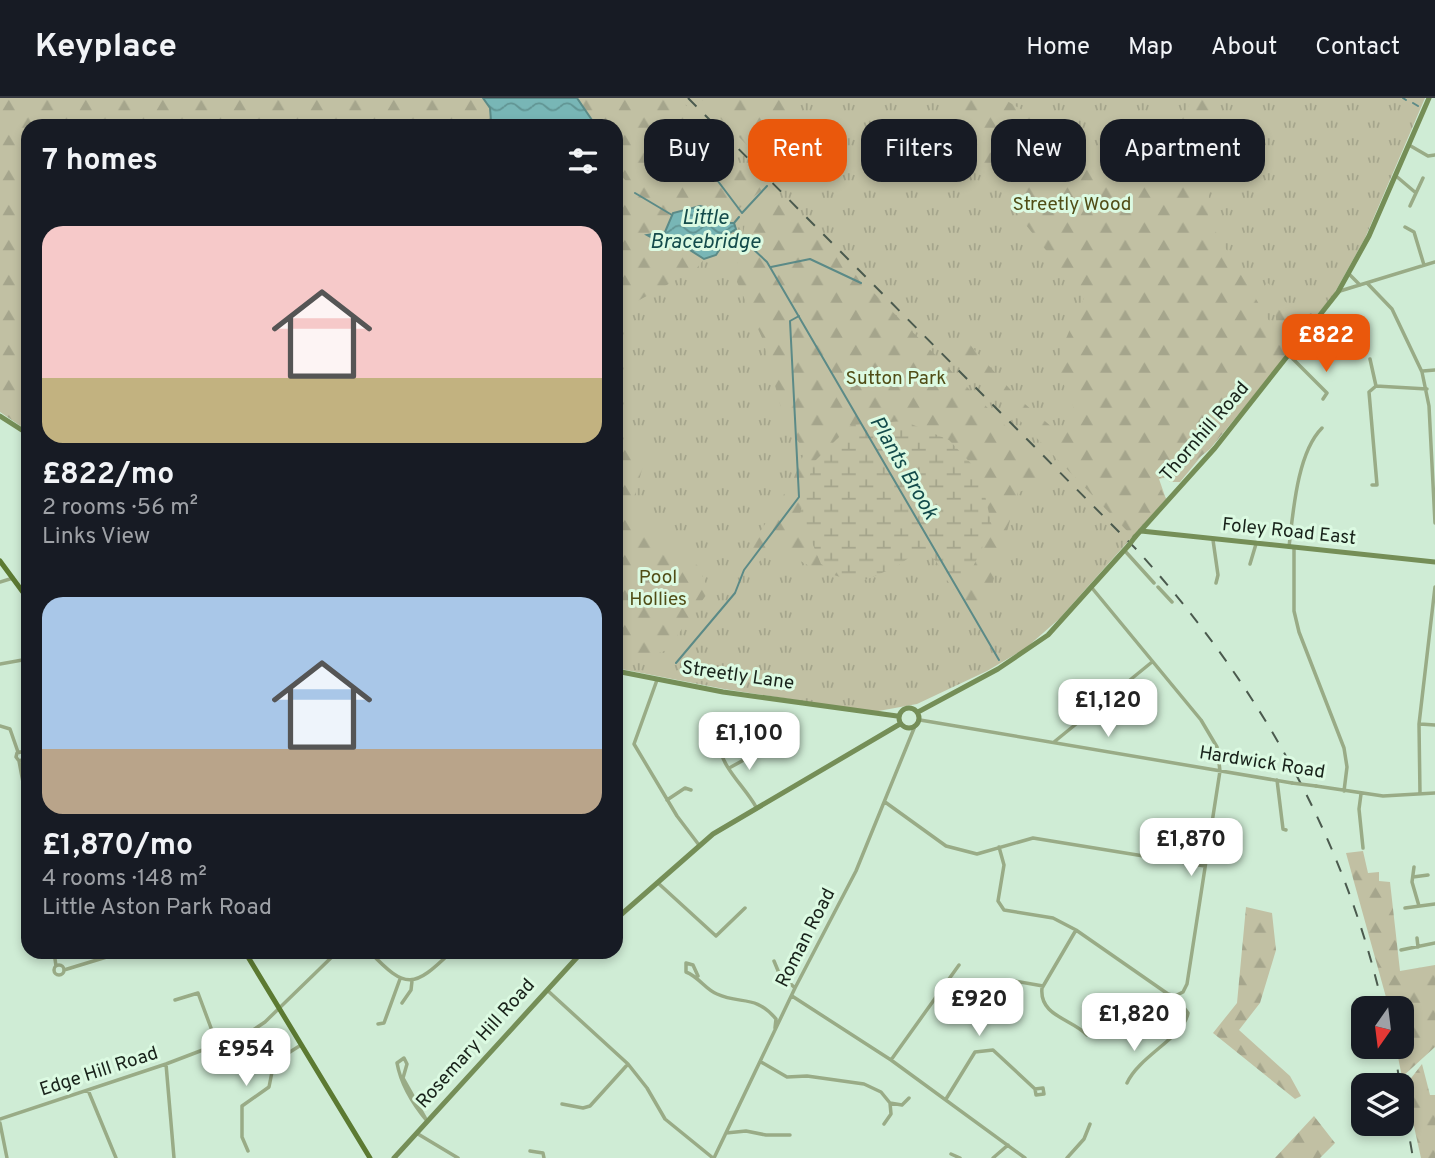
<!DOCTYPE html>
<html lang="en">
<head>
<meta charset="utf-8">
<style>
	body { margin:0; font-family:Overpass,sans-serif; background:#242831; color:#f1f3f6; height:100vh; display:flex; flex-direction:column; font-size:26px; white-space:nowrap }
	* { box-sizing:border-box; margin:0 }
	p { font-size:23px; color:#9ea1a6 }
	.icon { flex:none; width:38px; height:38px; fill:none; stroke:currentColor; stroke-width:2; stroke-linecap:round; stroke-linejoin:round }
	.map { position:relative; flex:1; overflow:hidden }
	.panel { position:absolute; left:21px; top:21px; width:602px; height:840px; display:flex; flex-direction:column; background:#171b24; border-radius:21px; box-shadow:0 4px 10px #0003 }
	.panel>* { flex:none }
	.banner { position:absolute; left:644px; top:21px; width:665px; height:63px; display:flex; gap:14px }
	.needle { width:46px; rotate:194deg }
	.controls { position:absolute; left:1351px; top:898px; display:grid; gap:14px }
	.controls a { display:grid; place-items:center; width:63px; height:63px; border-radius:14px; background:#171b24; box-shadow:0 4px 10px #0003; font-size:35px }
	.price { position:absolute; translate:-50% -60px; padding:0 16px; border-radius:14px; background:#fff; color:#222; font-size:23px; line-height:46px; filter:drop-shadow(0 2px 4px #0008) }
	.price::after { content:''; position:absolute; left:50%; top:42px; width:21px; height:16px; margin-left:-10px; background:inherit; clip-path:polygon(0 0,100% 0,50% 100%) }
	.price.selected { background:#ea580c; color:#fff }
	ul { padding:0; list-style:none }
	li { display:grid; align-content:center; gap:14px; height:371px; padding:0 21px }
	li span { display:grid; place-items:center; height:217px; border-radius:21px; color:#555 }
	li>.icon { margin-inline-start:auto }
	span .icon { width:126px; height:126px; fill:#fffc; stroke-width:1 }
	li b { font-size:30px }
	h2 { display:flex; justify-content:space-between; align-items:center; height:84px; padding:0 21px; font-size:30px }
	.pill { padding:0 24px; border-radius:21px; background:#171b24; box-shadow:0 4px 10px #0003; font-size:24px; line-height:63px }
	.pill.selected { background:#ea580c; color:#fff }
	header { display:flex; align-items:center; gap:42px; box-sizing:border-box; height:98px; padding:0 35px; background:#171b24; border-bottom:2px solid #363941 }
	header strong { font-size:33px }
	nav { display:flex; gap:38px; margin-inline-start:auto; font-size:24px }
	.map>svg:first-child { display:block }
	.grass { fill:url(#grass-tufts) }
	.forest { fill:url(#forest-firs) }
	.wetland { fill:url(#wetland-marsh) }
	.water { fill:url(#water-waves); stroke:#5b8a87; stroke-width:2 }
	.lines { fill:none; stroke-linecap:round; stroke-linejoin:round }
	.stream { stroke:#5b8a87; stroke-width:2 }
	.minor { stroke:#99ab86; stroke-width:3.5 }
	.secondary { stroke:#758e57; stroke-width:5 }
	.primary { stroke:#5c7a32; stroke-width:5 }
	.rail { stroke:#4b5a4e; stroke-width:2; stroke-dasharray:12 12; stroke-linecap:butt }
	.minor-bridge { stroke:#99ab86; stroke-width:3.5 }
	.secondary-bridge { stroke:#758e57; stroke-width:5 }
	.labels { text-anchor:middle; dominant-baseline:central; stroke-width:6; stroke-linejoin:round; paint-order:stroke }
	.park-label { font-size:19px; fill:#504d16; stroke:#dcfae2 }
	.street-label { font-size:19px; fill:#18221a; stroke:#dcfae2 }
	.water-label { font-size:21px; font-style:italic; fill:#134b4b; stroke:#dcfae2 }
</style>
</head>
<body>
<header>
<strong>Keyplace</strong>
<nav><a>Home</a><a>Map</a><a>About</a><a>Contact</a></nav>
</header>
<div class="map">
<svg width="1435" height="1060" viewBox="0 0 1435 1060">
	<defs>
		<pattern id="grass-tufts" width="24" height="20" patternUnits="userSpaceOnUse" patternTransform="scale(1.75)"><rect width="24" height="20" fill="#c1c0a3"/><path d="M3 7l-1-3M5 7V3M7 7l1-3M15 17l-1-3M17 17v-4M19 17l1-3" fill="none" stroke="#a5a58c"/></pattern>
		<pattern id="forest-firs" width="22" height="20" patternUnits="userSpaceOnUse" patternTransform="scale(1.75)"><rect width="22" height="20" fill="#c1c0a3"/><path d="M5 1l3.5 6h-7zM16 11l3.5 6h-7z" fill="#a5a58c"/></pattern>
		<pattern id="wetland-marsh" width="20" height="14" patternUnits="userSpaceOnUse" patternTransform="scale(1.75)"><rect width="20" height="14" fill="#c1c0a3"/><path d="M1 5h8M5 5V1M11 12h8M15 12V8" fill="none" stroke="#a5a58c"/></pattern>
		<pattern id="water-waves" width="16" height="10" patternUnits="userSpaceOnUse" patternTransform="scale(1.75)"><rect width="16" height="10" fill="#78b6b6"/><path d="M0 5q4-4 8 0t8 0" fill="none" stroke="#619493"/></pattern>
	</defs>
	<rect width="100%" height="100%" fill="#cfecd5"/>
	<path class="grass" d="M 0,0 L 1425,0 L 1365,140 L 1334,196 L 1180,384 L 1170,384 L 1166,379 L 1159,381 L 1166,401 L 1059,521 L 1026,550 L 987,573 L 917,606 L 873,614 L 724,591 L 621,571 L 619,567 L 616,569 L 616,28 L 28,28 L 0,314 Z"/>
	<path class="forest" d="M 0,0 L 483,0 L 498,28 L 28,28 L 28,333 L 0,314 Z
		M 577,0 L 678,0 L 709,29 L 700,33 L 766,89 L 725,122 L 719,114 L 697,108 L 673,115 L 665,134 L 647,137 L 665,147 L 682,146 L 704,161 L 696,171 L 623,211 L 616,254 L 616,91 L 635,93 L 616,72 L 616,28 L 596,28 Z
		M 700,0 L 798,0 L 774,74 Z
		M 958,0 L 1002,0 L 1085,49 L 1109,51 L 1126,38 L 1152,79 L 1189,7 L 1199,0 L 1209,0 L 1235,47 L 1223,56 L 1207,49 L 1198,54 L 1192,63 L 1200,72 L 1209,96 L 1208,121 L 1277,236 L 1276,219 L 1265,187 L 1268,185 C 1282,201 1292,213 1313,220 L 1307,233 L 1210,351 L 1190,367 L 1159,372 L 1155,379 L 1166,401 L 1132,438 L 956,257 L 954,243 L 963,239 L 1019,301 L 1053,330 L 1063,328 L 1074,311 C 1070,297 1061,284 1058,269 C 1056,256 1079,215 1085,197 C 1043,151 967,61 958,0 Z
		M 775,95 L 1060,383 L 1018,394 L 987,505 L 963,516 L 936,463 L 921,451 L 896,469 L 858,485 L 813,470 L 775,449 L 745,477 L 751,448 L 793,382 L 805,353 L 785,325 L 763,242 L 737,184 L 738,159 L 746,121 Z
		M 616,346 L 640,350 L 646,358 L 630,413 L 698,468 L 709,493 L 667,552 L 651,558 L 616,557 Z
		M 1363,753 L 1368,775 L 1379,774 L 1379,783 L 1390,784 L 1400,873 L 1435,867 L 1435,949 L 1402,979 L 1396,949 L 1402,948 L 1402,910 L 1389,910 L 1346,755 Z
		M 1246,809 L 1272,815 L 1276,852 L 1260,905 L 1239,932 L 1290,978 L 1301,998 L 1295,1001 L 1213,935 L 1237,905 Z
		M 1422,966 L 1430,997 L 1435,997 L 1435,1060 L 1421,1060 L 1405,988 Z
		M 1314,1018 L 1335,1045 L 1320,1060 L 1275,1060 Z"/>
	<path class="wetland" d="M 904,323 L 949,342 L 980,375 L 992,429 L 971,473 L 953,492 L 936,463 L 921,451 L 896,469 L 858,485 L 821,466 L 800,416 L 813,365 L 851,327 Z"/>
	<path class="water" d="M 483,0 L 577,0 L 596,28 L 498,28 L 491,23 L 490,10 Z
		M 700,108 L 720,114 L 727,125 L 734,125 L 736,131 L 730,135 L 716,157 L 704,161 L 682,147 L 665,147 L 647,137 L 665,134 L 673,115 Z"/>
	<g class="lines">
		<path class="stream" d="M 1403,0 L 1406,2
			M 1413,5 L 1418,8
			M 699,58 L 742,115
			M 635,95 L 672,117
			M 742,115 L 767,88
			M 734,125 L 739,119
			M 734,133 L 767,164 L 999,562
			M 771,169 L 810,161 L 861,185
			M 676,565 L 735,495 L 744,472 L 799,399 L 790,223 L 799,218"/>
		<path class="minor" d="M 1409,47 L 1428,58 L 1435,57
			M 1396,78 L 1416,95 L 1423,80
			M 1410,108 L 1416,95
			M 1405,129 L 1414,134 L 1424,167
			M 1349,176 L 1360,187
			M 1367,185 L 1392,211 L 1422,274 L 1429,308 L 1435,425
			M 1340,193 L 1435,164
			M 1290,258 L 1327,295 L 1323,301
			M 1370,261 L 1376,288
			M 1423,273 L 1435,272
			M 1372,387 L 1377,387 L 1369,294 L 1376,288 L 1427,291
			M 1213,442 L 1218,477 L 1216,485
			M 1289,449 C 1293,415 1297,355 1322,330
			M 1294,450 L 1294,513 L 1299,534 L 1344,650 L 1347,669 L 1344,693
			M 1125,453 L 1154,485
			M 1250,466 L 1256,446
			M 0,484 L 13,480
			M 1158,489 L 1172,504
			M 1092,490 L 1201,622 L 1217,649 L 1220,673 L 1187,886 L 1183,894 L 1175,898
			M 0,566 L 28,561
			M 657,582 L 634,646 L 677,718 L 699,747
			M 920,622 L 1292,685
			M 1420,626 L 1435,627
			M 0,628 L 10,631 L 18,654
			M 1054,644 L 1152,564
			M 720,646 C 719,667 746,690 756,709
			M 24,654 L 25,661 L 19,663 L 16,659 L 17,655 L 28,652
			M 19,663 L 28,711
			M 731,669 L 751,658 L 757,646
			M 1277,682 L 1283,731 L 1286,732
			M 1316,688 L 1383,698 L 1435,695
			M 1361,696 L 1359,711 L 1363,750
			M 1420,696 L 1419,626 L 1435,489
			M 667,702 L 685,690 L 691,692
			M 885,704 L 946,748 L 977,756 L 1033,740 L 1205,768
			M 999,749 L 1004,767 L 998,803 L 1004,812 L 1053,820 L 1076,832 L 1168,896 L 1175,898 L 1188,915 C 1184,939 1139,958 1127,985
			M 1414,769 L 1412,784 L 1419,808
			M 1413,779 L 1428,777
			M 658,785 L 716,838 L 745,810
			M 1405,810 L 1435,806
			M 1076,832 L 1042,890 C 1039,918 1072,921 1087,937
			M 1417,840 L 1418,849
			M 1401,852 L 1435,845
			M 54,854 L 56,868
			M 370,854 C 406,892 414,890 451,854
			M 774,863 L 779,875 L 795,890
			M54 872a5 5 0 1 1 10 0a5 5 0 1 1-10 0Z
			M 64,872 L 123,854
			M 698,878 L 693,867 L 686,865 L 686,874 C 699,879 705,891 717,896 C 741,907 755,896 776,921 L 775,930
			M 1015,883 L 1043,888
			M 547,892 L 628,966 L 647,990 L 665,1021 L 713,1060
			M 792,898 L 891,962 L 1025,1060
			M 175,902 L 198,895 L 217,946
			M 402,905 L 411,892 L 412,883
			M 378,926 L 384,925 L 400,881
			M 404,960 L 407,966 L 403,980 L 427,1023 C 412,1005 401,987 397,965 Z
			M 891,962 L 959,867
			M 761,964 L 787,979 L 807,978 L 864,986 L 881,994 L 890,1005 L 902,1007 L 909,1000
			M 166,966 L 174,1060
			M 88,992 L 116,1060
			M 946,1001 L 975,954 L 993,952 L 1035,991 L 1036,997 L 1044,996 L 1043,990 L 1035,991
			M 562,1006 L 583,1010 L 590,1008 L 628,966
			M 0,1021 L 166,966 L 250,934 L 265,924 L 337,854
			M 0,1025 L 7,1060
			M 884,1026 L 891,1016 L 890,1005
			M 726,1035 L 746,1033 L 766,1037 L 790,1037
			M 418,1036 L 458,1060
			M 248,1053 L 242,1039 L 242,1008 L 269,989 L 274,964 L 301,947
			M 530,1053 L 543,1055 L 544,1060
			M 951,1056 L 960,1060
			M 714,1060 L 795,890 L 856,773 L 915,628
			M 993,1060 L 1008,1047
			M 1067,1060 L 1084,1041 L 1090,1026"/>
		<path class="secondary" d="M 0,318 L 28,336
			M 1141,433 L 1435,464
			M 1135,439 L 1215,350 L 1338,194 L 1369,138 L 1429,0
			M 616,573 L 723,594 L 897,618
			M899 620a10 10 0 1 1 20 0a10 10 0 1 1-20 0Z
			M 918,614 L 998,571 L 1048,537 L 1129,447
			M 616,821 L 713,736 L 900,626
			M 394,1060 L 582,854"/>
		<path class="primary" d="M 0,463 L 28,501
			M 245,854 L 370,1060"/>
		<path class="rail" d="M 688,0 L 1136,451 C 1255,582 1344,736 1383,910
			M 1394,948 L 1400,987
			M 1402,996 L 1413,1060"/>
		<path class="minor-bridge" d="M 1292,685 L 1316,688"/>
		<path class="secondary-bridge" d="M 1129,447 L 1135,439"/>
	</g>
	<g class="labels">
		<g class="park-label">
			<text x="1072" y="107">Streetly Wood</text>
			<text x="896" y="281">Sutton Park</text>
			<text x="658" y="480">Pool<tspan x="658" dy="22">Hollies</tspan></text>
		</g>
		<g class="street-label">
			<text transform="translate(1205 334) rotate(-49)">Thornhill Road</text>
			<text transform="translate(1289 434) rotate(6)">Foley Road East</text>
			<text transform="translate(738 578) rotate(8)">Streetly Lane</text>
			<text transform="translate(1262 665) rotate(9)">Hardwick Road</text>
			<text transform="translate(806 840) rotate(-63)">Roman Road</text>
			<text transform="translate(476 946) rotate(-48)">Rosemary Hill Road</text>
			<text transform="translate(99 974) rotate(-18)">Edge Hill Road</text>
		</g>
		<g class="water-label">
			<text x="705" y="120">Little<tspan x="705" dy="24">Bracebridge</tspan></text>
			<text transform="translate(903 370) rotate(60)">Plants Brook</text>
		</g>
	</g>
</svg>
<div class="controls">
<a><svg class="needle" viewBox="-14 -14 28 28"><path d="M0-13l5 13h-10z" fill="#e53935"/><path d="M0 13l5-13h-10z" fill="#9ea1a6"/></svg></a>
<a><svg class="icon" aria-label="layers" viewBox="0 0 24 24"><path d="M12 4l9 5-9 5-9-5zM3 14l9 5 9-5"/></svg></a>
</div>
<b class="price selected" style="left:1326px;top:276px">£822</b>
<b class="price" style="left:1108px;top:641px">£1,120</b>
<b class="price" style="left:749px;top:674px">£1,100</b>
<b class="price" style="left:1191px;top:780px">£1,870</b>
<b class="price" style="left:979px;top:940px">£920</b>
<b class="price" style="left:1134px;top:955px">£1,820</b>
<b class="price" style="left:246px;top:990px">£954</b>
<div class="banner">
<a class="pill">Buy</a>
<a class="pill selected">Rent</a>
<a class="pill">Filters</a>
<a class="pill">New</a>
<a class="pill">Apartment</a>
</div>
<section class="panel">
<h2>7 homes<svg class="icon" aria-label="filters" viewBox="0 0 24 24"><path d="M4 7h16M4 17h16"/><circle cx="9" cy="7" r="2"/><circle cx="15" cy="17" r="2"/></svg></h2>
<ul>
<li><span style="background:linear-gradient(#f6c9c9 70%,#c2b280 0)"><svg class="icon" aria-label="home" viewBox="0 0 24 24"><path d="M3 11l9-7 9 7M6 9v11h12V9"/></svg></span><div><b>£822/mo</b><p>2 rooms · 56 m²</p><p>Links View</p></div></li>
<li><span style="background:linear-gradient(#a9c7e8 70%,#b9a48a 0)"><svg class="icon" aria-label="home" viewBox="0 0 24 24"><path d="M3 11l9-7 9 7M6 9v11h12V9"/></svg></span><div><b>£1,870/mo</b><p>4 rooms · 148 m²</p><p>Little Aston Park Road</p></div></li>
</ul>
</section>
</div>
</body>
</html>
